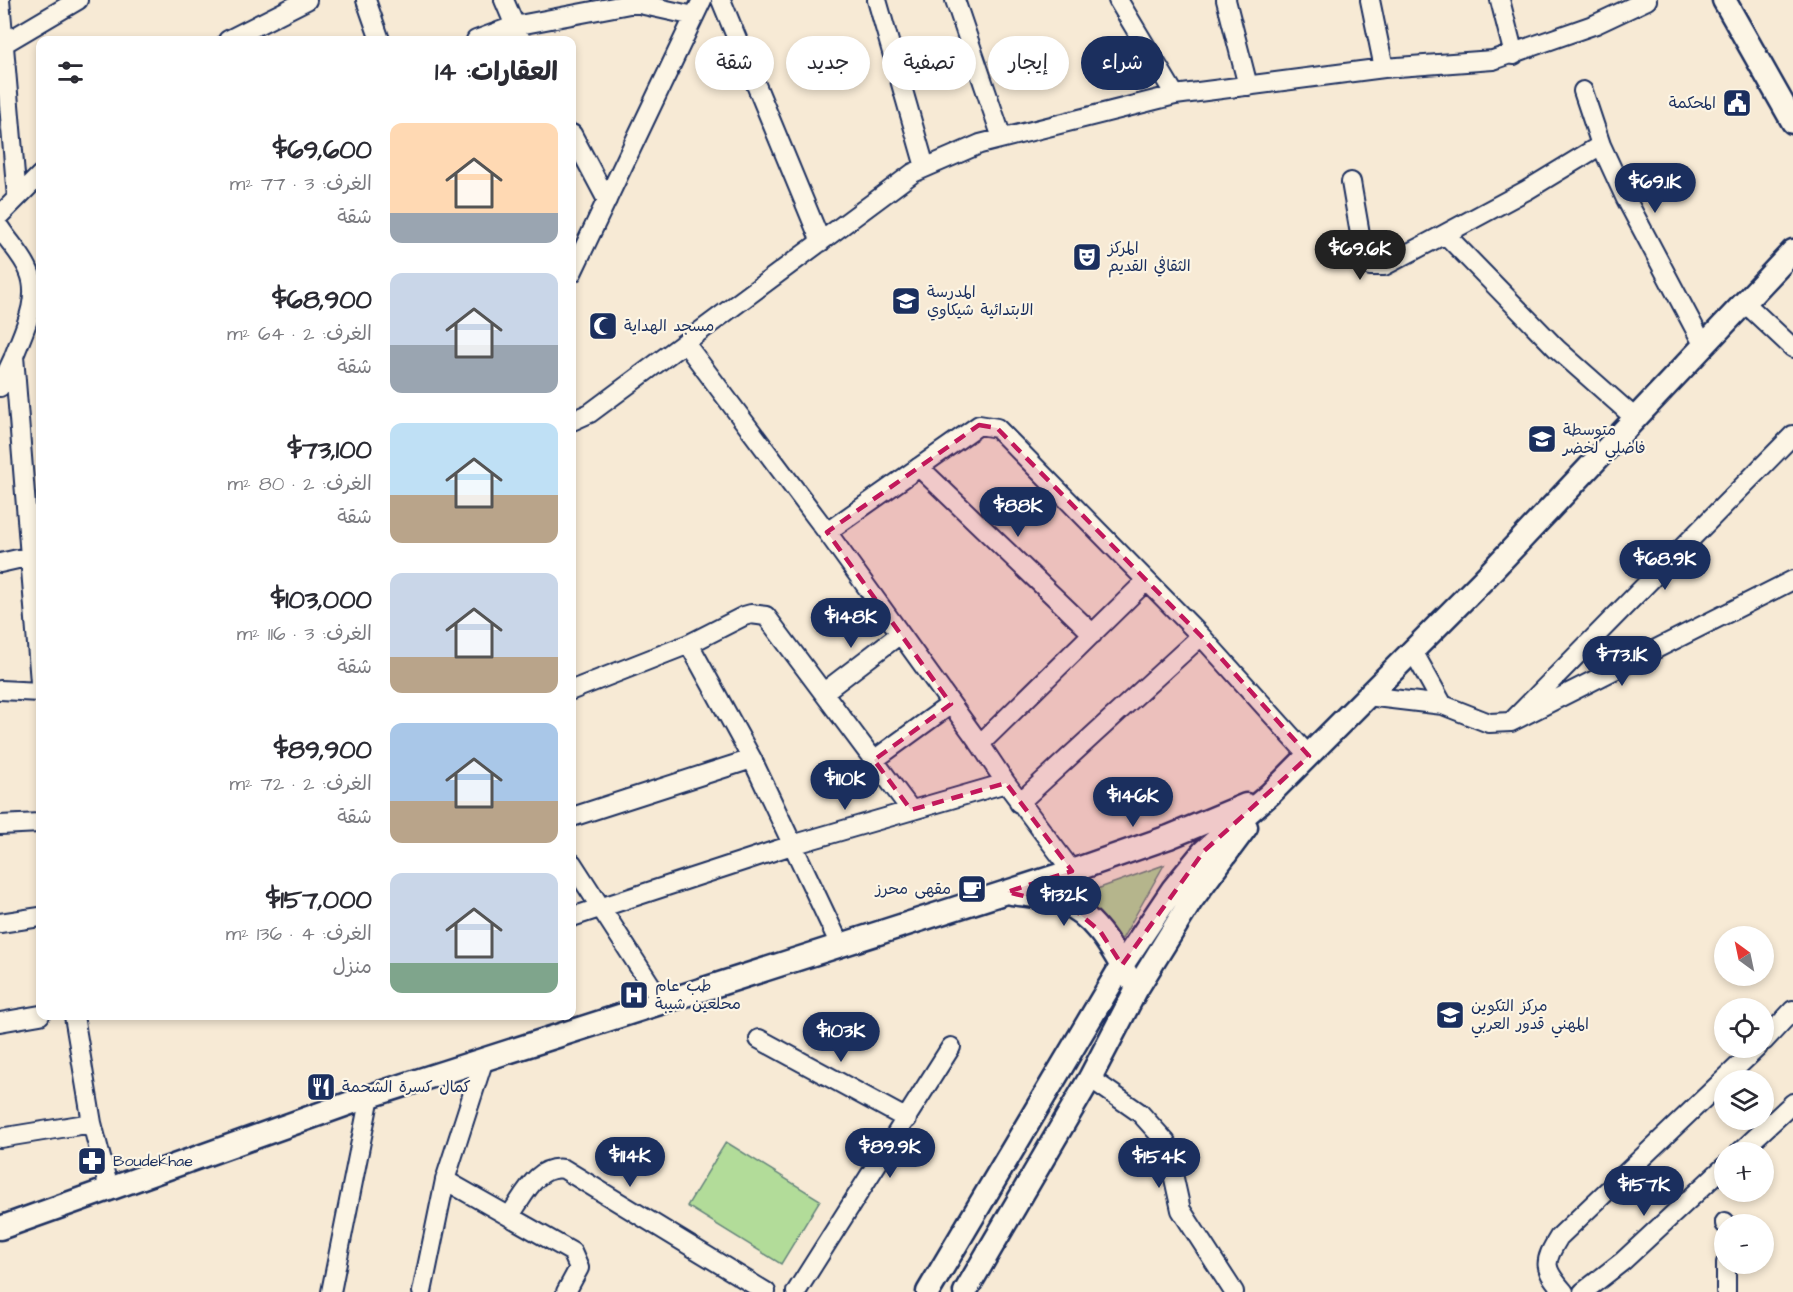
<!DOCTYPE html>
<html lang="ar">
<head>
<meta charset="utf-8">
<style>
	body { margin:0; font-family:"Architects Daughter","Playpen Sans Arabic",sans-serif; background:#f2f2f3; color:#2b2b33; direction:rtl; height:100vh; display:flex; flex-direction:column; font-size:22px; white-space:nowrap }
	* { box-sizing:border-box; margin:0 }
	p { font-size:20px; color:#7c7c81 }
	.icon { flex:none; width:33px; height:33px; fill:none; stroke:currentColor; stroke-width:2; stroke-linecap:round; stroke-linejoin:round }
	.map { position:relative; flex:1; overflow:hidden; direction:ltr }
	.panel { position:absolute; left:36px; top:36px; width:540px; height:984px; display:flex; flex-direction:column; background:#fff; border-radius:12px; box-shadow:0 3px 9px #0003; direction:rtl }
	.panel>* { flex:none }
	.banner { position:absolute; left:594px; top:36px; width:570px; height:54px; direction:rtl; display:flex; gap:12px }
	.needle { width:39px; rotate:327deg }
	.fabs { position:absolute; left:1714px; top:926px; display:grid; gap:12px }
	.fabs a { display:grid; place-items:center; width:60px; height:60px; border-radius:50%; background:#fff; box-shadow:0 3px 9px #0003; font-size:30px }
	.price { position:absolute; translate:-50% -51px; padding:0 14px; border-radius:21px; background:#1b2f5e; color:#fff; font-size:20px; line-height:39px; filter:drop-shadow(0 2px 3px #0008) }
	.price::after { content:''; position:absolute; left:50%; top:36px; width:18px; height:14px; margin-left:-9px; background:inherit; clip-path:polygon(0 0,100% 0,50% 100%) }
	.price.active { background:#222; color:#fff }
	ul { padding:0; list-style:none }
	li { display:flex; align-items:center; gap:18px; height:150px; padding:0 18px }
	li span { display:grid; place-items:center; flex:none; width:168px; height:120px; border-radius:12px; color:#555 }
	li>.icon { margin-inline-start:auto }
	span .icon { width:72px; height:72px; fill:#fffc; stroke-width:1 }
	li b { font-size:26px }
	h2 { display:flex; justify-content:space-between; align-items:center; height:72px; padding:0 18px; font-size:26px }
	.pill { padding:0 21px; border-radius:27px; background:#fff; box-shadow:0 3px 9px #0003; font-size:21px; line-height:54px }
	.pill.active { background:#1b2f5e; color:#fff }
	.map>svg:first-child { display:block }
	.green { fill:#b2dc99; stroke:#66867c; stroke-width:1.5 }
	.lines { fill:none; stroke-linecap:round; stroke-linejoin:round }
	.minor-casing { stroke:#1b2f5e; stroke-width:22 }
	.major-casing { stroke:#1b2f5e; stroke-width:27 }
	.minor { stroke:#fcf5e5; stroke-width:18 }
	.major { stroke:#fcf5e5; stroke-width:22 }
	.marked { fill:#c2185b; fill-opacity:0.2; stroke:#c2185b; stroke-width:4.5; stroke-dasharray:12 8; stroke-linejoin:round }
	.labels { text-anchor:middle; dominant-baseline:central; stroke-width:4.5; stroke-linejoin:round; paint-order:stroke }
	.poi-label { font-size:16px; fill:#1b2f5e; stroke:#fcf5e5; text-anchor:start }
</style>
</head>
<body>
<div class="map">
<svg width="1793" height="1292" viewBox="0 0 1793 1292">
	<rect width="100%" height="100%" fill="#f7ead5"/>
	<filter id="ink" filterUnits="userSpaceOnUse"><feTurbulence type="fractalNoise" baseFrequency=".0167" numOctaves="2"/><feDisplacementMap in="SourceGraphic" scale="12" xChannelSelector="R" yChannelSelector="G"/><feConvolveMatrix kernelMatrix="1 2 1 2 8 2 1 2 1" color-interpolation-filters="sRGB"/></filter>
	<g filter="url(#ink)">
		<path class="green" d="M 1164,865 L 1122,939 L 1069,899 Z
			M 726,1142 L 820,1200 L 781,1264 L 687,1206 Z"/>
		<g class="lines">
			<g class="minor-casing">
				<path id="minor" d="M 0,0 L 17,198
					M 366,0 L 380,40
					M 504,0 L 521,40
					M 721,0 L 821,242
					M 877,0 L 925,167
					M 955,0 L 1002,138
					M 1118,0 L 1175,95
					M 1226,0 L 1248,86
					M 1370,0 L 1384,68
					M 1500,0 L 1514,55
					M 635,3 L 694,16
					M 228,40 L 307,0
					M 476,40 L 514,26 L 635,3 L 634,0
					M 5,43 L 78,0
					M 1583,91 L 1601,145 L 1625,197 L 1704,346
					M 572,134 L 607,200
					M 1601,145 L 1527,190 L 1445,234 L 1557,349 L 1636,419
					M 1351,182 L 1364,257 L 1370,266 L 1384,266 L 1445,234
					M 0,215 L 40,175
					M 0,228 C 9,242 23,256 29,271 C 41,298 24,330 14,356 L 40,682
					M 572,273 L 702,0
					M 1746,304 L 1793,348
					M 685,343 L 827,532 L 980,744 L 1146,581
					M 0,387 L 13,359
					M 572,421 L 590,413 L 913,173 L 980,144 L 1175,95 L 1384,68 L 1493,60 L 1596,24 L 1647,0
					M 919,467 L 1093,634
					M 827,532 L 979,425 L 997,428 L 1201,636 L 1309,756
					M 0,563 L 40,554
					M 689,644 L 752,759 L 840,945
					M 0,690 L 40,692
					M 572,690 L 689,644 L 744,616 L 751,614 L 766,616 L 911,810
					M 824,692 L 900,634
					M 1367,696 L 1443,705 L 1413,651
					M 1443,705 L 1489,723 L 1511,722 L 1793,580
					M 1511,722 L 1793,435
					M 980,744 L 1006,783
					M 874,760 L 951,704
					M 1019,803 L 1201,636
					M 572,817 L 752,759
					M 0,825 L 40,823
					M 572,863 L 661,1001
					M 572,917 L 792,845 L 1006,783 L 1072,871
					M 0,923 L 40,917
					M 74,1016 L 92,1123 L 109,1189
					M 0,1022 L 40,1015
					M 759,1039 L 907,1119
					M 1764,1041 L 1793,1010
					M 1090,1078 L 1140,1113 L 1166,1142 L 1181,1210 L 1234,1292
					M 0,1138 L 92,1123
					M 1740,1152 L 1793,1103
					M 445,1180 L 572,1252 L 579,1268 L 566,1292
					M 510,1215 C 524,1196 537,1164 564,1169 L 766,1292
					M 1725,1222 L 1725,1224
					M 1726,1263 L 1726,1292
					M 331,1292 L 370,1096
					M 422,1292 L 445,1180 L 484,1059
					M 796,1292 L 951,1047
					M 1564,1292 C 1543,1268 1543,1263 1559,1237 L 1758,1047
					M 1583,1292 L 1623,1261 L 1725,1166"/>
			</g>
			<g class="major-casing">
				<path id="major" d="M 1724,0 L 1793,122
					M 1012,893 C 1027,895 1044,896 1059,901 C 1093,913 1112,948 1128,977
					M 0,1228 L 370,1096 L 1072,871 L 1169,837 L 1246,805
					M 928,1292 L 1122,965 L 1173,889 L 1204,851 L 1270,794 L 1482,581 L 1793,251
					M 965,1292 L 1090,1078 L 1136,990 L 1191,901 L 1246,827"/>
			</g>
			<use href="#minor" class="minor"/>
			<use href="#major" class="major"/>
		</g>
	</g>
	<path class="marked" d="M 979,425 L 997,428 L 1201,636 L 1309,756 L 1204,851 L 1122,965 L 1100,931 L 1071,907 L 1007,892 L 1072,871 L 1006,783 L 911,810 L 874,760 L 951,704 L 827,532 Z"/>
	<defs>
		<g id="civic-square" transform="scale(1.5)"><rect x="-9" y="-9" width="18" height="18" rx="4" fill="#1b2f5e" stroke="#fcf5e5"/><path d="M-.6-6.5H3V-4.5H.6V-3L4-1V1h2V6H-6V1h2V-1L-.6-3ZM-1.2 2.5V6h2.4V2.5Z" fill="#fff"/></g>
		<g id="theatre-square" transform="scale(1.5)"><rect x="-9" y="-9" width="18" height="18" rx="4" fill="#1b2f5e" stroke="#fcf5e5"/><path d="M-5-5.5Q0-4 5-5.5V0Q5 5 0 6Q-5 5-5 0ZM-3.3-2.5H-1v1.5H-3.3ZM1-2.5H3.3v1.5H1ZM-2.8 1Q0 5.5 2.8 1Z" fill="#fff"/></g>
		<g id="school-square" transform="scale(1.5)"><rect x="-9" y="-9" width="18" height="18" rx="4" fill="#1b2f5e" stroke="#fcf5e5"/><path d="M0-5L7-2L0 1L-7-2ZM-4 1L0 2.5L4 1V4Q0 6-4 4Z" fill="#fff"/></g>
		<g id="mosque-square" transform="scale(1.5)"><rect x="-9" y="-9" width="18" height="18" rx="4" fill="#1b2f5e" stroke="#fcf5e5"/><path d="M3.5-4.9A6 6 0 1 0 3.5 4.9A5 5 0 1 1 3.5-4.9Z" fill="#fff"/></g>
		<g id="cafe-square" transform="scale(1.5)"><rect x="-9" y="-9" width="18" height="18" rx="4" fill="#1b2f5e" stroke="#fcf5e5"/><path d="M-5.5-4.5H6V0H3Q3 3.5 0 3.5H-2.5Q-5.5 3.5-5.5 0ZM3-3.2v2h1.7v-2ZM-6 4.5H4V6H-6Z" fill="#fff"/></g>
		<g id="hospital-square" transform="scale(1.5)"><rect x="-9" y="-9" width="18" height="18" rx="4" fill="#1b2f5e" stroke="#fcf5e5"/><path d="M-5-5h3v3.5h4V-5h3V5h-3V1.5h-4V5h-3Z" fill="#fff"/></g>
		<g id="university-square" transform="scale(1.5)"><rect x="-9" y="-9" width="18" height="18" rx="4" fill="#1b2f5e" stroke="#fcf5e5"/><path d="M0-5L7-2L0 1L-7-2ZM-4 1L0 2.5L4 1V4Q0 6-4 4Z" fill="#fff"/></g>
		<g id="restaurant-square" transform="scale(1.5)"><rect x="-9" y="-9" width="18" height="18" rx="4" fill="#1b2f5e" stroke="#fcf5e5"/><path d="M-5-6h1v4h1v-4h1v4h1v-4h1v5L-1.5 .5V6h-2V.5L-5-1ZM5-6V6H3V1.5H1.5Q1.5-4 5-6Z" fill="#fff"/></g>
		<g id="pharmacy-square" transform="scale(1.5)"><rect x="-9" y="-9" width="18" height="18" rx="4" fill="#1b2f5e" stroke="#fcf5e5"/><path d="M-2-6h4v4h4v4h-4v4h-4v-4h-4v-4h4Z" fill="#fff"/></g>
	</defs>
	<g fill-rule="evenodd">
		<use href="#civic-square" x="1737" y="103"/>
		<use href="#theatre-square" x="1087" y="257"/>
		<use href="#school-square" x="906" y="301"/>
		<use href="#mosque-square" x="603" y="326"/>
		<use href="#school-square" x="1542" y="439"/>
		<use href="#cafe-square" x="972" y="889"/>
		<use href="#hospital-square" x="634" y="995"/>
		<use href="#university-square" x="1450" y="1015"/>
		<use href="#restaurant-square" x="321" y="1087"/>
		<use href="#pharmacy-square" x="92" y="1161"/>
	</g>
	<g class="labels">
		<g class="poi-label">
			<text x="1716" y="103" text-anchor="end">المحكمة</text>
			<text x="1108" y="248">المركز<tspan x="1108" dy="18">الثقافي القديم</tspan></text>
			<text x="927" y="292">المدرسة<tspan x="927" dy="18">الابتدائية شيكاوي</tspan></text>
			<text x="624" y="326">مسجد الهداية</text>
			<text x="1563" y="430">متوسطة<tspan x="1563" dy="18">فاضلي لخضر</tspan></text>
			<text x="951" y="889" text-anchor="end">مقهى محرز</text>
			<text x="655" y="986">طب عام<tspan x="655" dy="18">محلعين شيبة</tspan></text>
			<text x="1471" y="1006">مركز التكوين<tspan x="1471" dy="18">المهني قدور العربي</tspan></text>
			<text x="342" y="1087">كمال كسرة الشحمة</text>
			<text x="113" y="1161">Boudekhae</text>
		</g>
	</g>
</svg>
<div class="fabs">
<a><svg class="needle" viewBox="-14 -14 28 28"><path d="M0-13l5 13h-10z" fill="#e53935"/><path d="M0 13l5-13h-10z" fill="#7c7c81"/></svg></a>
<a><svg class="icon" aria-label="locate" viewBox="0 0 24 24"><circle cx="12" cy="12" r="6"/><path d="M12 2v4M12 18v4M2 12h4M18 12h4"/></svg></a>
<a><svg class="icon" aria-label="layers" viewBox="0 0 24 24"><path d="M12 4l9 5-9 5-9-5zM3 14l9 5 9-5"/></svg></a>
<a>+</a>
<a>−</a>
</div>
<b class="price" style="left:1655px;top:214px">$69.1K</b>
<b class="price active" style="left:1360px;top:281px">$69.6K</b>
<b class="price" style="left:1018px;top:538px">$88K</b>
<b class="price" style="left:1665px;top:591px">$68.9K</b>
<b class="price" style="left:851px;top:649px">$148K</b>
<b class="price" style="left:1622px;top:687px">$73.1K</b>
<b class="price" style="left:845px;top:811px">$110K</b>
<b class="price" style="left:1133px;top:828px">$146K</b>
<b class="price" style="left:1064px;top:927px">$132K</b>
<b class="price" style="left:841px;top:1063px">$103K</b>
<b class="price" style="left:890px;top:1179px">$89.9K</b>
<b class="price" style="left:630px;top:1188px">$114K</b>
<b class="price" style="left:1159px;top:1189px">$154K</b>
<b class="price" style="left:1644px;top:1217px">$157K</b>
<div class="banner">
<a class="pill active">شراء</a>
<a class="pill">إيجار</a>
<a class="pill">تصفية</a>
<a class="pill">جديد</a>
<a class="pill">شقة</a>
</div>
<section class="panel">
<h2>العقارات: 14<svg class="icon" aria-label="filters" viewBox="0 0 24 24"><path d="M4 7h16M4 17h16"/><circle cx="9" cy="7" r="2"/><circle cx="15" cy="17" r="2"/></svg></h2>
<ul>
<li><span style="background:linear-gradient(#ffd9b3 75%,#9aa5b1 0)"><svg class="icon" aria-label="home" viewBox="0 0 24 24"><path d="M3 11l9-7 9 7M6 9v11h12V9"/></svg></span><div><b>$69,600</b><p>الغرف: 3 · 77 m²</p><p>شقة</p></div></li>
<li><span style="background:linear-gradient(#c9d6e8 60%,#9aa5b1 0)"><svg class="icon" aria-label="home" viewBox="0 0 24 24"><path d="M3 11l9-7 9 7M6 9v11h12V9"/></svg></span><div><b>$68,900</b><p>الغرف: 2 · 64 m²</p><p>شقة</p></div></li>
<li><span style="background:linear-gradient(#bfe0f5 60%,#b9a48a 0)"><svg class="icon" aria-label="home" viewBox="0 0 24 24"><path d="M3 11l9-7 9 7M6 9v11h12V9"/></svg></span><div><b>$73,100</b><p>الغرف: 2 · 80 m²</p><p>شقة</p></div></li>
<li><span style="background:linear-gradient(#c9d6e8 70%,#b9a48a 0)"><svg class="icon" aria-label="home" viewBox="0 0 24 24"><path d="M3 11l9-7 9 7M6 9v11h12V9"/></svg></span><div><b>$103,000</b><p>الغرف: 3 · 116 m²</p><p>شقة</p></div></li>
<li><span style="background:linear-gradient(#a9c7e8 65%,#b9a48a 0)"><svg class="icon" aria-label="home" viewBox="0 0 24 24"><path d="M3 11l9-7 9 7M6 9v11h12V9"/></svg></span><div><b>$89,900</b><p>الغرف: 2 · 72 m²</p><p>شقة</p></div></li>
<li><span style="background:linear-gradient(#c9d6e8 75%,#7fa58c 0)"><svg class="icon" aria-label="home" viewBox="0 0 24 24"><path d="M3 11l9-7 9 7M6 9v11h12V9"/></svg></span><div><b>$157,000</b><p>الغرف: 4 · 136 m²</p><p>منزل</p></div></li>
</ul>
</section>
</div>
</body>
</html>
